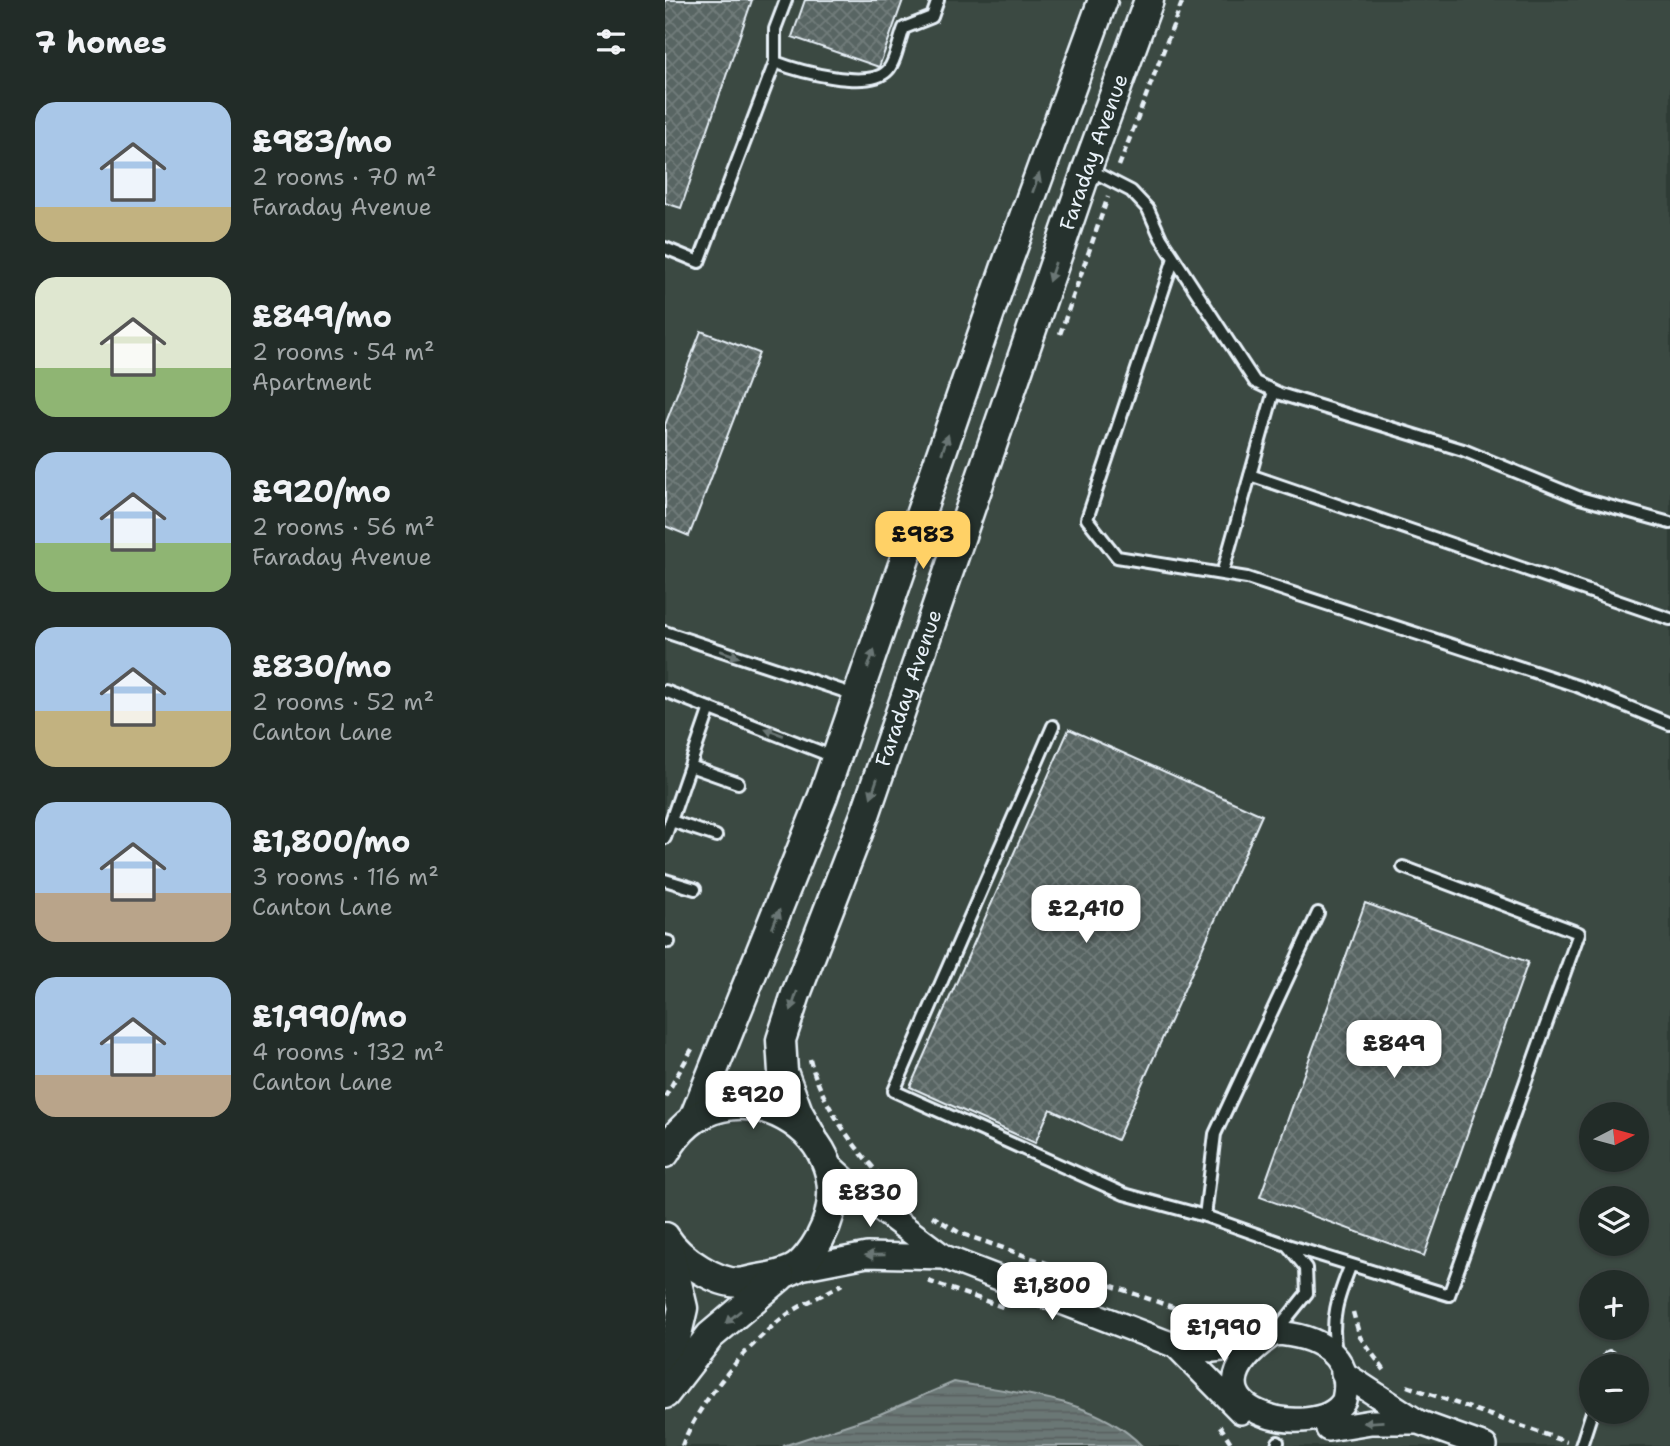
<!DOCTYPE html>
<html lang="en">
<head>
<meta charset="utf-8">
<style>
	body { margin:0; font-family:"Shantell Sans",sans-serif; background:#2e3834; color:#f1f3f6; height:100vh; display:flex; flex-direction:column; font-size:26px; white-space:nowrap }
	* { box-sizing:border-box; margin:0 }
	p { font-size:23px; color:#a2a7a8 }
	.icon { flex:none; width:38px; height:38px; fill:none; stroke:currentColor; stroke-width:2; stroke-linecap:round; stroke-linejoin:round }
	.map { position:relative; flex:1; overflow:hidden }
	.details { display:flex; flex-direction:column; background:#222c28; width:665px }
	.details>* { flex:none }
	.needle { width:46px; rotate:84deg }
	.controls { position:absolute; left:914px; top:1102px; display:grid; gap:14px }
	.controls a { display:grid; place-items:center; width:70px; height:70px; border-radius:50%; background:#222c28; box-shadow:0 2px 5px #0004,0 0 0 2px #3f4845; font-size:35px }
	.price { position:absolute; translate:-50% -60px; padding:0 16px; border-radius:14px; background:#fff; color:#222; font-size:23px; line-height:46px; filter:drop-shadow(0 2px 4px #0008) }
	.price::after { content:''; position:absolute; left:50%; top:42px; width:21px; height:16px; margin-left:-10px; background:inherit; clip-path:polygon(0 0,100% 0,50% 100%) }
	.price.on { background:#ffd166; color:#111 }
	ul { padding:0; list-style:none }
	li { display:flex; align-items:center; gap:21px; height:175px; padding:0 35px }
	li span { display:grid; place-items:center; flex:none; width:196px; height:140px; border-radius:21px; color:#555 }
	li>.icon { margin-inline-start:auto }
	span .icon { width:84px; height:84px; fill:#fffc; stroke-width:1 }
	li b { font-size:30px }
	h2 { display:flex; justify-content:space-between; align-items:center; height:84px; padding:0 35px; font-size:30px }
	main { display:flex; flex:1; min-height:0 }
	.map>svg:first-child { display:block }
	.built { fill:#3b4843; fill-rule:evenodd }
	.water { fill:url(#water-rules); stroke:#9da8a9; stroke-width:2 }
	.building { fill:url(#building-cross-hatch); stroke:#e8f1f8; stroke-width:2 }
	.lines { fill:none; stroke-linecap:round; stroke-linejoin:round }
	.service-casing { stroke:#e8f1f8; stroke-width:16 }
	.minor-casing { stroke:#e8f1f8; stroke-width:28 }
	.tertiary-casing { stroke:#e8f1f8; stroke-width:33 }
	.path { stroke:#e8f1f8; stroke-width:4.5; stroke-dasharray:7 5; stroke-linecap:butt }
	.service { stroke:#26332d; stroke-width:10 }
	.minor { stroke:#26332d; stroke-width:23 }
	.tertiary { stroke:#26332d; stroke-width:28 }
	.oneway { fill:#6a7674 }
	.labels { text-anchor:middle; dominant-baseline:central; stroke-width:7; stroke-linejoin:round; paint-order:stroke }
	.street-label { font-size:21px; fill:#e8f1f8; stroke:#26332d }
</style>
</head>
<body>
<main>
<section class="details">
<h2>7 homes<svg class="icon" aria-label="filters" viewBox="0 0 24 24"><path d="M4 7h16M4 17h16"/><circle cx="9" cy="7" r="2"/><circle cx="15" cy="17" r="2"/></svg></h2>
<ul>
<li><span style="background:linear-gradient(#a9c7e8 75%,#c2b280 0)"><svg class="icon" aria-label="home" viewBox="0 0 24 24"><path d="M3 11l9-7 9 7M6 9v11h12V9"/></svg></span><div><b>£983/mo</b><p>2 rooms · 70 m²</p><p>Faraday Avenue</p></div></li>
<li><span style="background:linear-gradient(#dfe7d0 65%,#8fb573 0)"><svg class="icon" aria-label="home" viewBox="0 0 24 24"><path d="M3 11l9-7 9 7M6 9v11h12V9"/></svg></span><div><b>£849/mo</b><p>2 rooms · 54 m²</p><p>Apartment</p></div></li>
<li><span style="background:linear-gradient(#a9c7e8 65%,#8fb573 0)"><svg class="icon" aria-label="home" viewBox="0 0 24 24"><path d="M3 11l9-7 9 7M6 9v11h12V9"/></svg></span><div><b>£920/mo</b><p>2 rooms · 56 m²</p><p>Faraday Avenue</p></div></li>
<li><span style="background:linear-gradient(#a9c7e8 60%,#c2b280 0)"><svg class="icon" aria-label="home" viewBox="0 0 24 24"><path d="M3 11l9-7 9 7M6 9v11h12V9"/></svg></span><div><b>£830/mo</b><p>2 rooms · 52 m²</p><p>Canton Lane</p></div></li>
<li><span style="background:linear-gradient(#a9c7e8 65%,#b9a48a 0)"><svg class="icon" aria-label="home" viewBox="0 0 24 24"><path d="M3 11l9-7 9 7M6 9v11h12V9"/></svg></span><div><b>£1,800/mo</b><p>3 rooms · 116 m²</p><p>Canton Lane</p></div></li>
<li><span style="background:linear-gradient(#a9c7e8 70%,#b9a48a 0)"><svg class="icon" aria-label="home" viewBox="0 0 24 24"><path d="M3 11l9-7 9 7M6 9v11h12V9"/></svg></span><div><b>£1,990/mo</b><p>4 rooms · 132 m²</p><p>Canton Lane</p></div></li>
</ul>
</section>
<div class="map">
<svg width="1005" height="1446" viewBox="0 0 1005 1446">
	<defs>
		<pattern id="water-rules" width="6" height="5" patternUnits="userSpaceOnUse" patternTransform="scale(1.75)"><rect width="6" height="5" fill="#6b7775"/><path d="M0 2.5h6" fill="none" stroke="#586060"/></pattern>
		<pattern id="building-cross-hatch" width="8" height="8" patternUnits="userSpaceOnUse" patternTransform="scale(1.75)"><rect width="8" height="8" fill="#596563"/><path d="M0 0l8 8M0 8l8-8" fill="none" stroke="#717c7a"/></pattern>
	</defs>
	<rect width="100%" height="100%" fill="#2e3b35"/>
	<filter id="ink" filterUnits="userSpaceOnUse"><feTurbulence type="fractalNoise" baseFrequency=".0143" numOctaves="2"/><feDisplacementMap in="SourceGraphic" scale="14" xChannelSelector="R" yChannelSelector="G"/><feConvolveMatrix kernelMatrix="1 2 1 2 8 2 1 2 1" color-interpolation-filters="sRGB"/></filter>
	<g filter="url(#ink)">
		<path class="built" d="M 0,0 L 1005,0 L 1005,1446 L 0,1446 ZM 926,1115 L 971,1115 L 971,1160 L 926,1160 ZM 926,1199 L 971,1199 L 971,1244 L 926,1244 ZM 926,1283 L 971,1283 L 971,1328 L 926,1328 ZM 926,1367 L 971,1367 L 971,1412 L 926,1412 Z"/>
		<path class="water" d="M 289,1382 C 351,1393 432,1398 477,1446 L 118,1446 L 215,1414 Z"/>
		<path class="building" d="M 0,0 L 87,0 L 16,208 L 0,203 Z
			M 140,0 L 238,0 L 214,67 L 127,37 Z
			M 36,331 L 94,353 L 24,536 L 0,526 L 0,425 Z
			M 404,729 L 597,815 L 452,1140 L 385,1109 L 370,1143 L 245,1087 Z
			M 700,903 L 863,962 L 759,1256 L 595,1197 Z"/>
		<g class="lines">
			<g class="service-casing">
				<path id="service" d="M 110,62 C 133,71 204,91 223,70 C 231,61 234,40 239,28 L 267,17 L 273,0
					M 425,170 L 466,191 L 483,209 L 496,238 L 590,382 L 615,394 L 798,450 L 915,498 L 1005,523
					M 0,248 L 34,262 L 110,62 L 110,29 L 121,0
					M 509,258 L 422,519 L 452,557 L 582,578 L 912,686 L 1005,724
					M 585,475 L 1005,619
					M 557,574 L 609,391
					M 0,632 L 190,695
					M 0,691 L 169,757
					M 388,726 L 229,1091 L 459,1194 L 540,1216 L 622,1245 L 641,1268 L 642,1293 L 610,1333
					M 25,766 L 73,783
					M 6,821 L 51,836
					M 0,838 L 45,708
					M 0,880 L 30,889
					M 0,941 L 4,942
					M 540,1216 L 550,1134 L 653,913
					M 622,1245 L 784,1295 L 914,933 L 738,867
					M 671,1352 C 665,1319 673,1297 685,1267
					M 942,1367 L 945,1357
					M 612,1446 L 613,1442
					M 916,1446 L 927,1412"/>
			</g>
			<g class="minor-casing">
				<path id="minor" d="M 163,1164 L 199,1197 L 279,1257 L 511,1346 L 548,1350 L 592,1345
					M 130,1269 L 202,1255 L 279,1257
					M 610,1333 C 648,1335 690,1353 679,1400 C 655,1446 498,1409 610,1333 Z
					M 511,1346 L 576,1412
					M 678,1373 L 753,1422 L 820,1446
					M 663,1429 L 706,1422 L 753,1422"/>
			</g>
			<g class="tertiary-casing">
				<g id="tertiary">
					<path d="M 29,1118 L 158,796 L 340,269 L 438,0"/>
					<path id="s1" d="M 147,1137 L 133,1112 L 118,1072 L 116,1040 L 131,994 L 200,815 L 422,169 L 484,0"/>
					<path d="M 0,1153 C 57,1048 211,1133 155,1238 C 149,1249 138,1265 127,1270 C 113,1277 95,1278 80,1282 C 54,1287 13,1258 0,1237"/>
					<path d="M 0,1386 L 18,1308 L 2,1241"/>
					<path d="M 0,1394 L 45,1336 L 115,1277"/>
				</g>
			</g>
			<path class="path" d="M 454,166 L 518,0
				M 395,334 L 443,197
				M 145,1059 C 155,1102 195,1159 229,1188
				M 0,1097 L 27,1049
				M 267,1216 L 295,1233 L 556,1324
				M 263,1281 L 341,1308
				M 688,1312 L 695,1337 L 720,1371
				M 742,1386 L 902,1442
				M 555,1426 L 568,1446
				M 17,1446 C 33,1403 80,1348 116,1319 C 134,1305 157,1296 177,1284"/>
			<use href="#service" class="service"/>
			<use href="#minor" class="minor"/>
			<use href="#tertiary" class="tertiary"/>
		</g>
		<defs><path id="oneway-solid" d="M-6-.8H1V-3.2L6.5 0L1 3.2V.8H-6Z" transform="scale(1.75)"/></defs>
		<g class="oneway">
			<use href="#oneway-solid" transform="translate(371 183) rotate(-70)"/>
			<use href="#oneway-solid" transform="translate(387 272) rotate(109)"/>
			<use href="#oneway-solid" transform="translate(280 444) rotate(-71)"/>
			<use href="#oneway-solid" transform="translate(65 654) rotate(19)"/>
			<use href="#oneway-solid" transform="translate(206 659) rotate(-71)"/>
			<use href="#oneway-solid" transform="translate(109 732) rotate(-160)"/>
			<use href="#oneway-solid" transform="translate(209 788) rotate(109)"/>
			<use href="#oneway-solid" transform="translate(111 919) rotate(-69)"/>
			<use href="#oneway-solid" transform="translate(129 1001) rotate(108)"/>
			<use href="#oneway-solid" transform="translate(210 1255) rotate(179)"/>
			<use href="#oneway-solid" transform="translate(68 1317) rotate(140)"/>
			<use href="#oneway-solid" transform="translate(708 1422) rotate(177)"/>
		</g>
	</g>
	<g class="labels">
		<g class="street-label">
			<text stroke="none"><textPath href="#s1" startOffset="1045">Faraday Avenue</textPath></text>
			<text stroke="none"><textPath href="#s1" startOffset="478">Faraday Avenue</textPath></text>
		</g>
	</g>
</svg>
<div class="controls">
<a><svg class="needle" viewBox="-14 -14 28 28"><path d="M0-13l5 13h-10z" fill="#e53935"/><path d="M0 13l5-13h-10z" fill="#a2a7a8"/></svg></a>
<a><svg class="icon" aria-label="layers" viewBox="0 0 24 24"><path d="M12 4l9 5-9 5-9-5zM3 14l9 5 9-5"/></svg></a>
<a>+</a>
<a>−</a>
</div>
<b class="price on" style="left:258px;top:571px">£983</b>
<b class="price" style="left:421px;top:945px">£2,410</b>
<b class="price" style="left:729px;top:1080px">£849</b>
<b class="price" style="left:88px;top:1131px">£920</b>
<b class="price" style="left:205px;top:1229px">£830</b>
<b class="price" style="left:387px;top:1322px">£1,800</b>
<b class="price" style="left:559px;top:1364px">£1,990</b>
</div>
</main>
</body>
</html>
